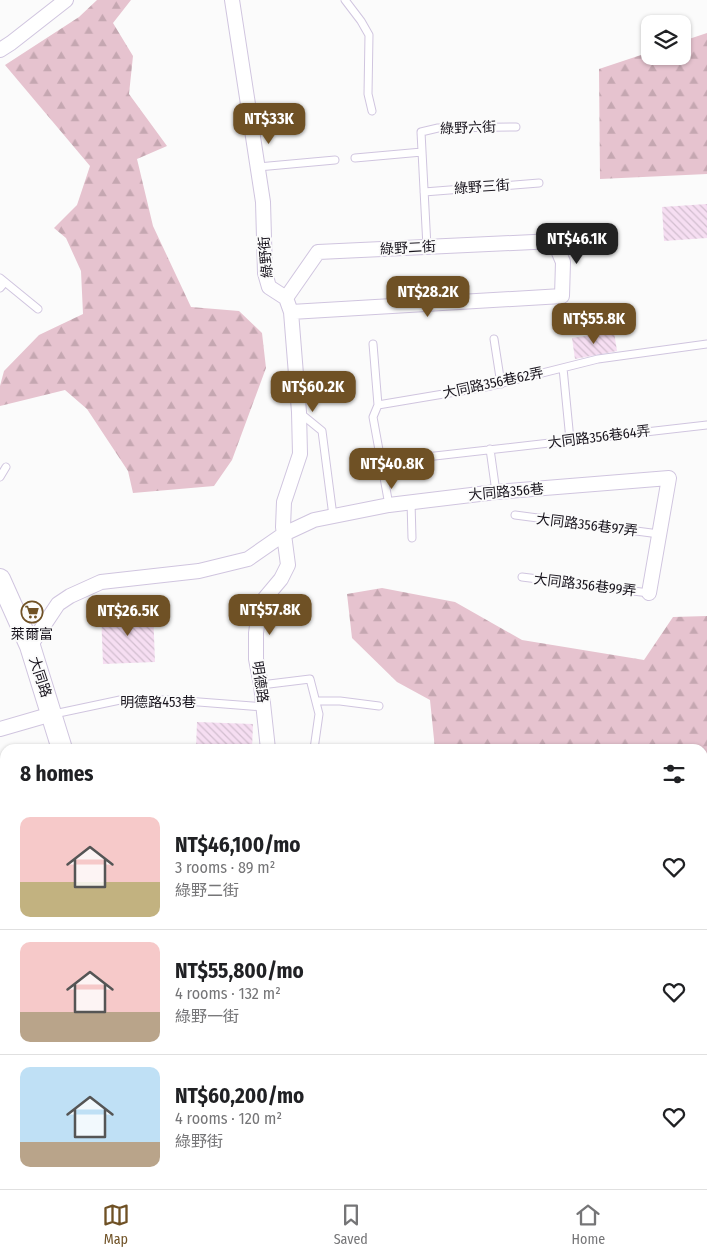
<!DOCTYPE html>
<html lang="en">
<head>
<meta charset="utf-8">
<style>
	body { margin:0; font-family:"Fira Sans Condensed","Noto Sans TC",sans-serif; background:#f2f2f2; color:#202124; height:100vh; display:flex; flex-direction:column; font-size:19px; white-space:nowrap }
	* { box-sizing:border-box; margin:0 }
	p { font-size:16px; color:#757577 }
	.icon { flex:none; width:28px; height:28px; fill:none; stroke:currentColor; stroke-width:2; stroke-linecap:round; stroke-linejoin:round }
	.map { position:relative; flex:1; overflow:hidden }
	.details { position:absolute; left:0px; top:744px; width:708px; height:446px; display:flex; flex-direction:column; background:#fff; border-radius:15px 15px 0 0; box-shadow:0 1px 4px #0004 }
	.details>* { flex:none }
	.buttons { position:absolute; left:641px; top:15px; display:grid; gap:10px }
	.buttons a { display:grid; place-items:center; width:50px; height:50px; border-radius:10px; background:#fff; box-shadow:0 1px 4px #0004; font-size:25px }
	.price { position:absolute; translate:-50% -42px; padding:0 11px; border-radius:10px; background:#6f5125; color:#fff; font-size:16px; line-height:32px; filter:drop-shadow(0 1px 2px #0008) }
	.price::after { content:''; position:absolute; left:50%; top:30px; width:15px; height:11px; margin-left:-8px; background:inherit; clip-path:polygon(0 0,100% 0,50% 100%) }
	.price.active { background:#222; color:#fff }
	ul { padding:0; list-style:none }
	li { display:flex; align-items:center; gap:15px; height:125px; padding:0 20px }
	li+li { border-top:1px solid #e0e0e0 }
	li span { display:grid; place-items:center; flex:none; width:140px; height:100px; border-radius:10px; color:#555 }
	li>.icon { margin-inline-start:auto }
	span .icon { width:60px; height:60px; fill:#fffc; stroke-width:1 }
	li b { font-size:21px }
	h2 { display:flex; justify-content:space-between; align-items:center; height:60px; padding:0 20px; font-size:21px }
	.tab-bar { display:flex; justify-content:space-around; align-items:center; height:70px; border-top:1px solid #e0e0e0; background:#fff; font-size:14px; color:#757577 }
	.tab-bar a { display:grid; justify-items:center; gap:2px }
	.tab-bar .active { color:#6f5125 }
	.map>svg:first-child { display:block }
	.forest { fill:url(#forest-firs) }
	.building { fill:url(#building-back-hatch) }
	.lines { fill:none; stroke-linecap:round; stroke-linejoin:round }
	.lane-casing { stroke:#d0c5df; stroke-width:9 }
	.street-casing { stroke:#d0c5df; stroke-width:16 }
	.secondary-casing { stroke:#d0c5df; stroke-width:22 }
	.lane { stroke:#fff; stroke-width:7 }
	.street { stroke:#fff; stroke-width:14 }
	.secondary { stroke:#fff; stroke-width:20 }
	.labels { text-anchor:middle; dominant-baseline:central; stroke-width:4; stroke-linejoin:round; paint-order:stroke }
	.street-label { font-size:14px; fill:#18141d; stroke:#fbfbfb }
	.poi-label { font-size:14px; fill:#18141d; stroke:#fbfbfb }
</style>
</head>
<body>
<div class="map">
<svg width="707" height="1189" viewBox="0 0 707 1189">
	<defs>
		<pattern id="forest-firs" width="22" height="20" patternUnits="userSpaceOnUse" patternTransform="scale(1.25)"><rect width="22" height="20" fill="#e6c3cf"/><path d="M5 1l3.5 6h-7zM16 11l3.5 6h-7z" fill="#c5a7b1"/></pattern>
		<pattern id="building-back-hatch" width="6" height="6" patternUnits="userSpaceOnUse" patternTransform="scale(1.25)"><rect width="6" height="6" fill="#f6def2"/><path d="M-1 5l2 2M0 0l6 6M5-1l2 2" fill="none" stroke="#d2becf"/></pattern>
	</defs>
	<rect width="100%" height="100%" fill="#fbfbfb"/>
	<path class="forest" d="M 97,0 L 131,0 L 113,23 L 133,56 L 129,94 L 167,146 L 137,159 L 153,226 L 191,307 L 239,311 L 262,333 L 266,368 L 232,460 L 214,486 L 133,493 L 128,471 L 87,409 L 65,390 L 0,406 L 0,386 L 4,371 L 39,335 L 83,314 L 81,271 L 66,238 L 54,228 L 77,205 L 90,166 L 5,65 L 79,17 Z
		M 707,33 L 707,174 L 600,179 L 599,69 L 650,52 L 650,56 L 682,56 L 683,41 Z
		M 382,588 L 455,602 L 522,640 L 644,660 L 673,617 L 707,616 L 707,879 L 703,880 L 702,749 L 435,749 L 430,700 L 397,682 L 352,638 L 347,594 Z"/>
	<path class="building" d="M 707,204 L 707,238 L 664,241 L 662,207 Z
		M 614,332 L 617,351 L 575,359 L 572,338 Z
		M 153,610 L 155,662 L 103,664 L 101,612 Z
		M 197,722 L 253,724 L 252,749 L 196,749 Z"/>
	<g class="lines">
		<g class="lane-casing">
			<path id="lane" d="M 345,0 L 361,21 L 369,35 L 368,94 L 372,111
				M 355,158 L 422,152
				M 258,167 L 335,160
				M 424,192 L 539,183
				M 427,247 L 421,132 L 438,128 L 516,127
				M 0,278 L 38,309
				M 0,288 L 5,282
				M 494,339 L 501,384
				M 373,344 L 378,405
				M 563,368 L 570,440
				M 300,413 L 322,431 L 333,516
				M 490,449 L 496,492
				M 426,457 L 707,425
				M 0,477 L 6,467
				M 411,502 L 412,538
				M 389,505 L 373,417 L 378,405 L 491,386 L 598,359 L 707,344
				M 515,515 L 659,534
				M 522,577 L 649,593
				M 261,685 L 310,679 L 319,714 L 314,749
				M 316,701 L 340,701 L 379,706
				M 54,714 L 120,700 L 173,700 L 264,707
				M 0,889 L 5,889
				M 0,938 L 5,955
				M 702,976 L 707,970
				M 0,994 L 5,993
				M 702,1057 L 707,1063
				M 0,1097 L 5,1096
				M 31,1185 L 32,1189
				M 71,1185 L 72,1189
				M 156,1189 L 170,1185
				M 525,1189 L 526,1185"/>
		</g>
		<g class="street-casing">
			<path id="street" d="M 232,0 L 263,202 L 265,273 L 269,287 L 286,298 L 291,312 L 299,412 L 300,454 L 284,502 L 283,527 L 288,565 L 281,579 L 260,604 L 256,633 L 256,659 L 261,685 L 268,749
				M 0,50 L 11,43 L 66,0
				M 286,298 L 318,252 L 554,241 L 563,262 L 562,296 L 291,312
				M 30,646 L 58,604 L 70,596 L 101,582 L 199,571 L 248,559 L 284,534 L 314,520 L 389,505 L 496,492 L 669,478 L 649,593
				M 0,729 L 52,714
				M 702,1112 L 707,1109
				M 425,1185 L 425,1189
				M 604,1189 L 608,1185"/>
		</g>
		<g class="secondary-casing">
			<path id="secondary" d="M 0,579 L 30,646 L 62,749
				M 188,1185 L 190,1189"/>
		</g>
		<use href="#lane" class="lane"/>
		<use href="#street" class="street"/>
		<use href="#secondary" class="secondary"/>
	</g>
	<defs>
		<g id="supermarket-ring" transform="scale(1.125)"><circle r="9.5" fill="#fbfbfb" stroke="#6f5125" stroke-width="1.5"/><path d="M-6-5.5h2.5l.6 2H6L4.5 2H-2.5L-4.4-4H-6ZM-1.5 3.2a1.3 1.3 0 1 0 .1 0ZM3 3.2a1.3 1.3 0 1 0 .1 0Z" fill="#6f5125"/></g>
	</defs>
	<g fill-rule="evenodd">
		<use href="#supermarket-ring" x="32" y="612"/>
	</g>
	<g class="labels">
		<g class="street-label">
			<text transform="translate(468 128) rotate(-2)">綠野六街</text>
			<text transform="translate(482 187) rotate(-4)">綠野三街</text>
			<text transform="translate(408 248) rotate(-3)">綠野二街</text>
			<text transform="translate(266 257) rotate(-95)">綠野街</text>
			<text transform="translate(493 383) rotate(-12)">大同路356巷62弄</text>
			<text transform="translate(599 437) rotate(-7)">大同路356巷64弄</text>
			<text transform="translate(506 492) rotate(-5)">大同路356巷</text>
			<text transform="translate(587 525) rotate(7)">大同路356巷97弄</text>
			<text transform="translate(585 585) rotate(7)">大同路356巷99弄</text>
			<text transform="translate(40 677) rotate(72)">大同路</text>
			<text transform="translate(260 682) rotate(82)">明德路</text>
			<text x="158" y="702">明德路453巷</text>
		</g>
		<g class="poi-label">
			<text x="32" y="634">萊爾富</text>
		</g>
	</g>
</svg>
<div class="buttons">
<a><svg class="icon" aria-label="layers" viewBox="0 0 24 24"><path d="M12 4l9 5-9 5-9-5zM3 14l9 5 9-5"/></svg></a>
</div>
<b class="price" style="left:269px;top:145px">NT$33K</b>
<b class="price active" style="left:577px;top:265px">NT$46.1K</b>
<b class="price" style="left:428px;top:318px">NT$28.2K</b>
<b class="price" style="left:594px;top:345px">NT$55.8K</b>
<b class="price" style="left:313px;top:413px">NT$60.2K</b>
<b class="price" style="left:392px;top:490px">NT$40.8K</b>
<b class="price" style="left:270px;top:636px">NT$57.8K</b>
<b class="price" style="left:128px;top:637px">NT$26.5K</b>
<section class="details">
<h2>8 homes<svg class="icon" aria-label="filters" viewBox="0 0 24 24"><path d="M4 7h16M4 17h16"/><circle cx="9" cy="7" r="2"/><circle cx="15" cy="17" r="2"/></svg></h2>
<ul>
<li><span style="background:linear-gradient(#f6c9c9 65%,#c2b280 0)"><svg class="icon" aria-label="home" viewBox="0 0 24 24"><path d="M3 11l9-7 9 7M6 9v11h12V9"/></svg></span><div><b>NT$46,100/mo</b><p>3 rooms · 89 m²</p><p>綠野二街</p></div><svg class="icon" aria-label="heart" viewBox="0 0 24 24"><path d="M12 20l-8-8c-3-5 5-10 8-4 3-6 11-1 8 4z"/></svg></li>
<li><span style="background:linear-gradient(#f6c9c9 70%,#b9a48a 0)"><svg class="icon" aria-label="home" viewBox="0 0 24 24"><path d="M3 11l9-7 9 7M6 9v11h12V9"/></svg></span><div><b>NT$55,800/mo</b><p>4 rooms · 132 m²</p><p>綠野一街</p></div><svg class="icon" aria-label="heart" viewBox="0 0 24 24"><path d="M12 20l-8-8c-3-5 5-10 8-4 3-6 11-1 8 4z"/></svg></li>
<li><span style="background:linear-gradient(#bfe0f5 75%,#b9a48a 0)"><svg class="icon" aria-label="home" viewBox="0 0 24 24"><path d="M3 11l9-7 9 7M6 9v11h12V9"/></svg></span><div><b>NT$60,200/mo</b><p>4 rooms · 120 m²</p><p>綠野街</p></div><svg class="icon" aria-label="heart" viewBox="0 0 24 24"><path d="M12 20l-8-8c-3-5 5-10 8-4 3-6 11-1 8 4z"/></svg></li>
</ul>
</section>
</div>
<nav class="tab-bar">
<a class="active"><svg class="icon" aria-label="map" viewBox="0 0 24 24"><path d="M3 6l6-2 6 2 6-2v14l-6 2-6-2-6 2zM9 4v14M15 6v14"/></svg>Map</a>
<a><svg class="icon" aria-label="saved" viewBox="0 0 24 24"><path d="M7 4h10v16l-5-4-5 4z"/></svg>Saved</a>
<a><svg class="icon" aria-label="home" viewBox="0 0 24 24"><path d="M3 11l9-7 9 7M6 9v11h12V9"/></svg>Home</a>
</nav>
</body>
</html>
